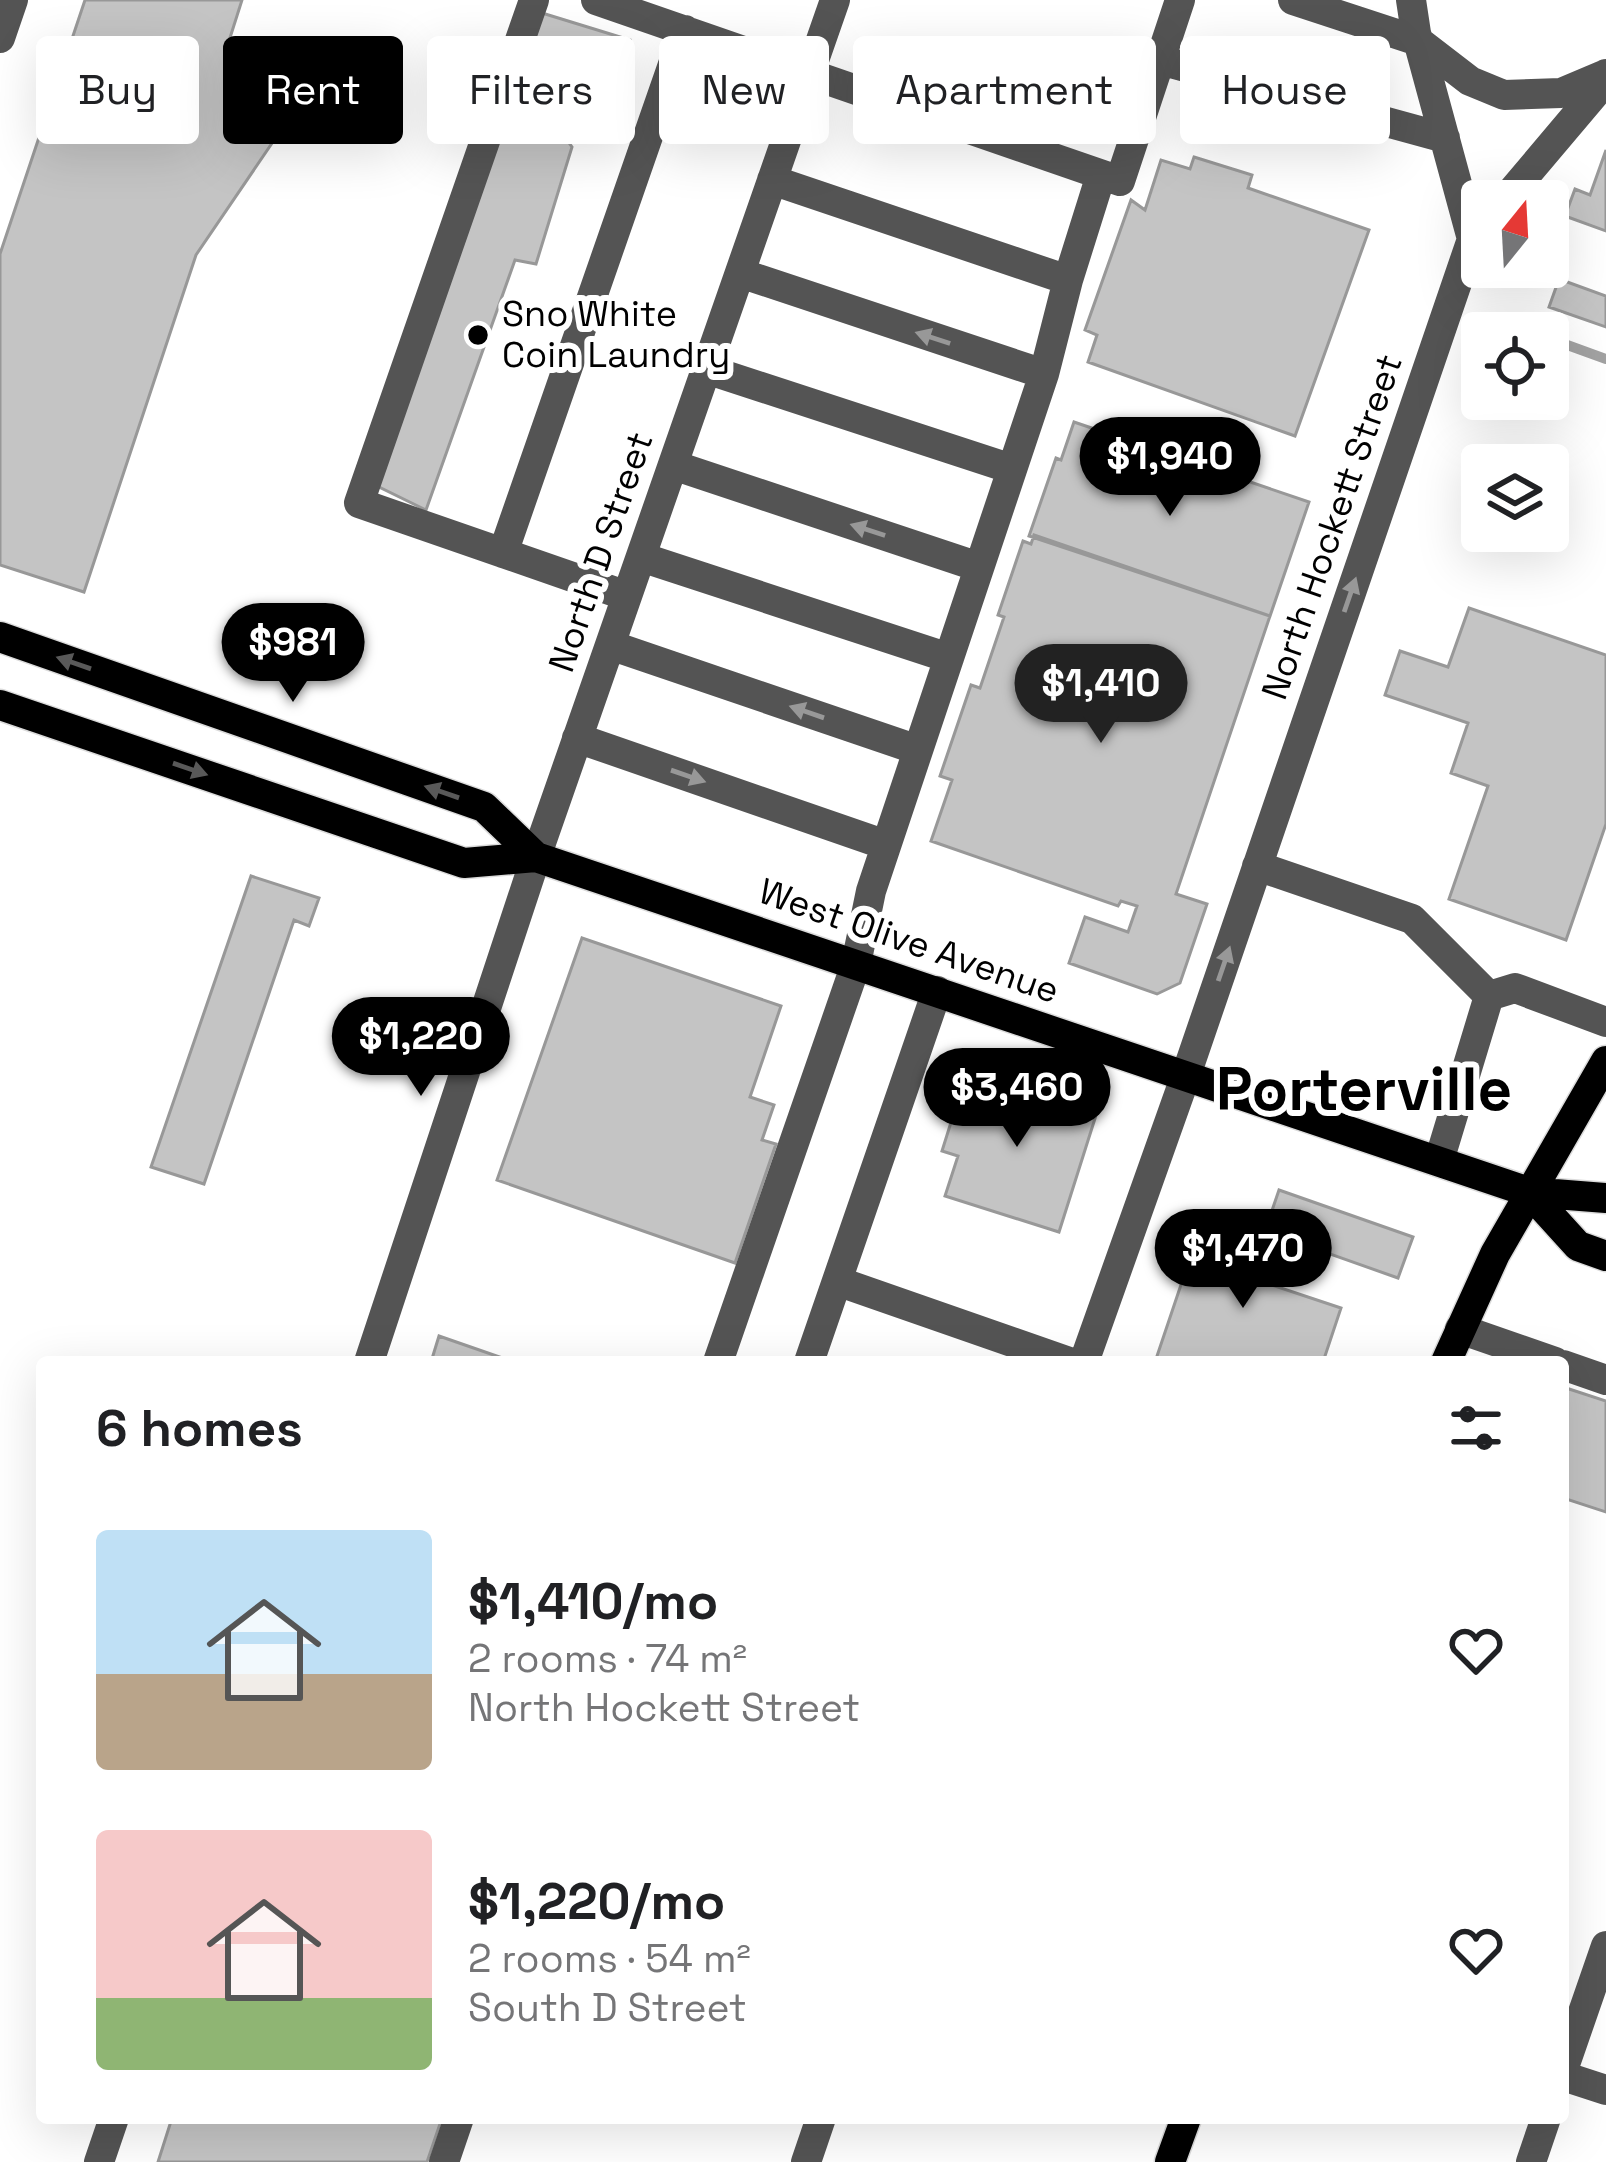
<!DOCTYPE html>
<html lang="en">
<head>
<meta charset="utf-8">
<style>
	body { margin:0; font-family:"Space Grotesk",sans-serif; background:#f6f6f6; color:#202124; height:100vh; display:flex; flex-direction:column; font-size:45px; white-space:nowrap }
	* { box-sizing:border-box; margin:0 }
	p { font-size:39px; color:#757577 }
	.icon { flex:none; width:66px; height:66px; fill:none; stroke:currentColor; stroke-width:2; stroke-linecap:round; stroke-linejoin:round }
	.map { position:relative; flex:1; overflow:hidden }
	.drawer { position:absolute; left:36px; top:1356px; width:1533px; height:768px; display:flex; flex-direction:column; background:#fff; border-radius:12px; box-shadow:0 12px 48px #0002 }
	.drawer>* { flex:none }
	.hud { position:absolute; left:36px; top:36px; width:1536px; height:108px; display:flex; gap:24px }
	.needle { width:78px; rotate:18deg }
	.fabs { position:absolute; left:1461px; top:180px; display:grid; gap:24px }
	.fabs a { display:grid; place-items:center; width:108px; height:108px; border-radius:12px; background:#fff; box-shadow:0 12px 48px #0002; font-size:60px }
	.price { position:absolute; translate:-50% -102px; padding:0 27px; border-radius:42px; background:#000; color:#fff; font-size:39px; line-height:78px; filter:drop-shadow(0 3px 6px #0008) }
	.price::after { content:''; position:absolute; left:50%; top:72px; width:36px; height:27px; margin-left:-18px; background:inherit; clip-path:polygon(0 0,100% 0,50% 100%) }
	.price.active { background:#222; color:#fff }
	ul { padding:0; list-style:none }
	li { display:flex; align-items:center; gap:36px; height:300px; padding:0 60px }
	li span { display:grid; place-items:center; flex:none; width:336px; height:240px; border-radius:12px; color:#555 }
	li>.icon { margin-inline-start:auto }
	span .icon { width:144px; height:144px; fill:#fffc; stroke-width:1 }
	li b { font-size:51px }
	h2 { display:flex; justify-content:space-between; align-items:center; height:144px; padding:0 60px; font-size:51px }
	.tag { padding:0 42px; border-radius:12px; background:#fff; box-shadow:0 12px 48px #0002; font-size:42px; line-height:108px }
	.tag.active { background:#000; color:#fff }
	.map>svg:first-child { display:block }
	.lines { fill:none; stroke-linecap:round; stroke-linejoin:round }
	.stream { stroke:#a2a2a2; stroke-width:10 }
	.building { fill:#c4c4c4; stroke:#989898; stroke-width:3 }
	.major-casing { stroke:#dbdbdb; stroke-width:33 }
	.minor { stroke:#545454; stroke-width:30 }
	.major { stroke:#000; stroke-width:30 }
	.oneway { fill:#989898 }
	.oneway2 { fill:#595959 }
	.poi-dot { fill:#000; stroke:#fff; stroke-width:4.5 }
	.labels { text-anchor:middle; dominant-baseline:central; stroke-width:12; stroke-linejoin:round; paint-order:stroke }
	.poi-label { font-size:36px; fill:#000; stroke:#fff; text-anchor:start }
	.street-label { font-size:36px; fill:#000; stroke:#fff }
	.town-label { font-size:60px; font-weight:bold; fill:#000; stroke:#fff }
</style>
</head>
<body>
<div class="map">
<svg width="1606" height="2162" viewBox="0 0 1606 2162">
	<rect width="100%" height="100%" fill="#fff"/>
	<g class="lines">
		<path class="stream" d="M 1509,324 L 1534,333
			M 1548,338 L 1606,359"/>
	</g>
	<path class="building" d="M 85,0 L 242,0 L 228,44 L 319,74 L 196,255 L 84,592 L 0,565 L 0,254 Z
		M 542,13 L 630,40 L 602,121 L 571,113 L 562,133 L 572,147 L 536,264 L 515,260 L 426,510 L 377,486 L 504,120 L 524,122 L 530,107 L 512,96 Z
		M 1606,150 L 1606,231 L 1565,216 L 1575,189 L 1590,195 Z
		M 1194,157 L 1252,175 L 1248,188 L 1369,230 L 1295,436 L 1088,362 L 1097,335 L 1085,330 L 1131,200 L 1145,210 L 1161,160 L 1190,169 Z
		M 1559,279 L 1606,296 L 1606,327 L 1549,307 Z
		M 1074,422 L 1309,502 L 1270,616 L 1029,536 L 1056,458 L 1061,460 Z
		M 1034,535 L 1270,616 L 1176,894 L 1207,904 L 1180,983 L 1157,994 L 1069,963 L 1085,917 L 1128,932 L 1137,906 L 1121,901 L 1118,906 L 931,841 L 952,780 L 940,776 L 971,685 L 980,688 L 1004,617 L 998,615 L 1023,541 L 1031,544 Z
		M 1469,608 L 1606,655 L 1606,824 L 1566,940 L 1449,899 L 1488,786 L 1451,773 L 1468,723 L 1385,695 L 1400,651 L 1448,667 Z
		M 251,876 L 319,898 L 309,926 L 294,920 L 204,1184 L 151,1167 Z
		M 582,938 L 781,1006 L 750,1097 L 774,1105 L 762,1140 L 776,1144 L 735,1263 L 497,1180 Z
		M 985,1074 L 1098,1109 L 1059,1232 L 945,1196 L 958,1156 L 942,1151 L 963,1084 L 981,1089 Z
		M 1279,1190 L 1413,1237 L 1398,1278 L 1265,1231 Z
		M 1222,1218 L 1266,1233 L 1251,1278 L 1341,1308 L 1323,1362 L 1155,1362 L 1190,1258 L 1206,1264 Z
		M 439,1336 L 514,1362 L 431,1362 Z
		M 1563,1387 L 1606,1401 L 1606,1512 L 1563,1498 Z
		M 172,2118 L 442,2118 L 427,2162 L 158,2162 Z"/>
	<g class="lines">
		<g class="major-casing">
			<path id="major" d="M 0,637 L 484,807 L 536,857
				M 0,705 L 464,863 L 536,857 L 1529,1192 L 1606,1198
				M 1529,1192 L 1578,1246 L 1606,1256
				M 1446,1362 L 1495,1254 L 1606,1061
				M 1170,2162 L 1186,2118"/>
		</g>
		<path class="minor" d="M 534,0 L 359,503 L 627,596
			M 596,0 L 1120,181 L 1180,0
			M 1293,0 L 1418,41 L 1470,81 L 1504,95 L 1561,93 L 1606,74
			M 0,38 L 13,0
			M 1160,60 L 1445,138
			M 772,180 L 1068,280
			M 1504,201 L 1596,92 L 1606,74
			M 740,273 L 1044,374
			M 706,369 L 1012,469
			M 673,465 L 979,567
			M 503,553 L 685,30
			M 641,557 L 949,658
			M 610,645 L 918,750
			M 577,738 L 886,845
			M 1257,866 L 1412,919 L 1489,996
			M 1439,1161 L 1489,996 L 1515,988 L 1606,1022
			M 837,1281 L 1069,1362
			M 1460,1329 L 1555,1362
			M 369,1362 L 536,857 L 835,0
			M 718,1362 L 856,964 L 871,891 L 1044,374 L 1068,280 L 1101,175
			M 809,1362 L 937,991
			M 1084,1362 L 1186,1075 L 1472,239 L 1416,33 L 1411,0
			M 1563,1365 L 1606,1380
			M 1563,2070 L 1606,1946
			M 1563,2076 L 1606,2090
			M 99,2162 L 114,2118
			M 444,2162 L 459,2118
			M 806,2162 L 821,2118
			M 1531,2162 L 1546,2118"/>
		<use href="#major" class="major"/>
	</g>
	<defs><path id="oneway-solid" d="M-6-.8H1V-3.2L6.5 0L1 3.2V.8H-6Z" transform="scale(3)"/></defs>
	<g class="oneway">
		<use href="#oneway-solid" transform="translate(933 338) rotate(-162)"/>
		<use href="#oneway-solid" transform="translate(868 530) rotate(-162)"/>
		<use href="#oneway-solid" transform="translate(1350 595) rotate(-71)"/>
		<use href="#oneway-solid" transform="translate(807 712) rotate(-161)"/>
		<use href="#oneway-solid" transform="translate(688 776) rotate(19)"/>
		<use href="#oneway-solid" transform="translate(1224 964) rotate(-71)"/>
	</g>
	<g class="oneway2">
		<use href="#oneway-solid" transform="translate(74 663) rotate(-161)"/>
		<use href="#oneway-solid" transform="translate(190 769) rotate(19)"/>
		<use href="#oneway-solid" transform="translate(442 792) rotate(-161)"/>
	</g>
	<circle class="poi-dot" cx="478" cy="335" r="12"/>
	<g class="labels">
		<g class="poi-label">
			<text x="502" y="314">Sno White<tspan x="502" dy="41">Coin Laundry</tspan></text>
		</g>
		<g class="street-label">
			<text transform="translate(1332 527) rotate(-71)">North Hockett Street</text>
			<text transform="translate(601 552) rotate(-71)">North D Street</text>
			<text transform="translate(909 941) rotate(19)">West Olive Avenue</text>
		</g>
		<g class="town-label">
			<text x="1364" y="1089">Porterville</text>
		</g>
	</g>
</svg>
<div class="fabs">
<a><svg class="needle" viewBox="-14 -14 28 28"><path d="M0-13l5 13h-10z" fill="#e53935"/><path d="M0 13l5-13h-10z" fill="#757577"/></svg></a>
<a><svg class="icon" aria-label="locate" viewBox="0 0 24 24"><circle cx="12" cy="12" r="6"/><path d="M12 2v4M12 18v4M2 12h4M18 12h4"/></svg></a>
<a><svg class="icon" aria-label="layers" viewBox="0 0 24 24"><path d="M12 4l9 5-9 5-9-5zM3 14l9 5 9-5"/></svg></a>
</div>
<b class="price" style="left:1170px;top:519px">$1,940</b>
<b class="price" style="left:293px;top:705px">$981</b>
<b class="price active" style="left:1101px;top:746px">$1,410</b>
<b class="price" style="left:421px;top:1099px">$1,220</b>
<b class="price" style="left:1017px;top:1150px">$3,460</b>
<b class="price" style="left:1243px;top:1311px">$1,470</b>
<div class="hud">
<a class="tag">Buy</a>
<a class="tag active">Rent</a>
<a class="tag">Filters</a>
<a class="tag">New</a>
<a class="tag">Apartment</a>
<a class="tag">House</a>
</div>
<section class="drawer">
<h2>6 homes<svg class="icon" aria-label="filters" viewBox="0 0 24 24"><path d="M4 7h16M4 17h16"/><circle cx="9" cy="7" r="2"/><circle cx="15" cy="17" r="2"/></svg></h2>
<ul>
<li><span style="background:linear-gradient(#bfe0f5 60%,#b9a48a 0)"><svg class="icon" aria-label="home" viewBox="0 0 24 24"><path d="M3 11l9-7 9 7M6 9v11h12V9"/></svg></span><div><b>$1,410/mo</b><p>2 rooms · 74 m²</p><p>North Hockett Street</p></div><svg class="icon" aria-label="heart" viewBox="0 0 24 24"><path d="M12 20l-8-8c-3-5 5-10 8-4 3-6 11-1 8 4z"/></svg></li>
<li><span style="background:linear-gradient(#f6c9c9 70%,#8fb573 0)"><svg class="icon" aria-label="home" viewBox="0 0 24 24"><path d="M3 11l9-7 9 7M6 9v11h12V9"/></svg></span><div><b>$1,220/mo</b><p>2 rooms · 54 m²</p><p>South D Street</p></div><svg class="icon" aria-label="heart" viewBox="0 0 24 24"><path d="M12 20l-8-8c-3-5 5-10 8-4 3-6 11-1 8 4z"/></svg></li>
</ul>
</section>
</div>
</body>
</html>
